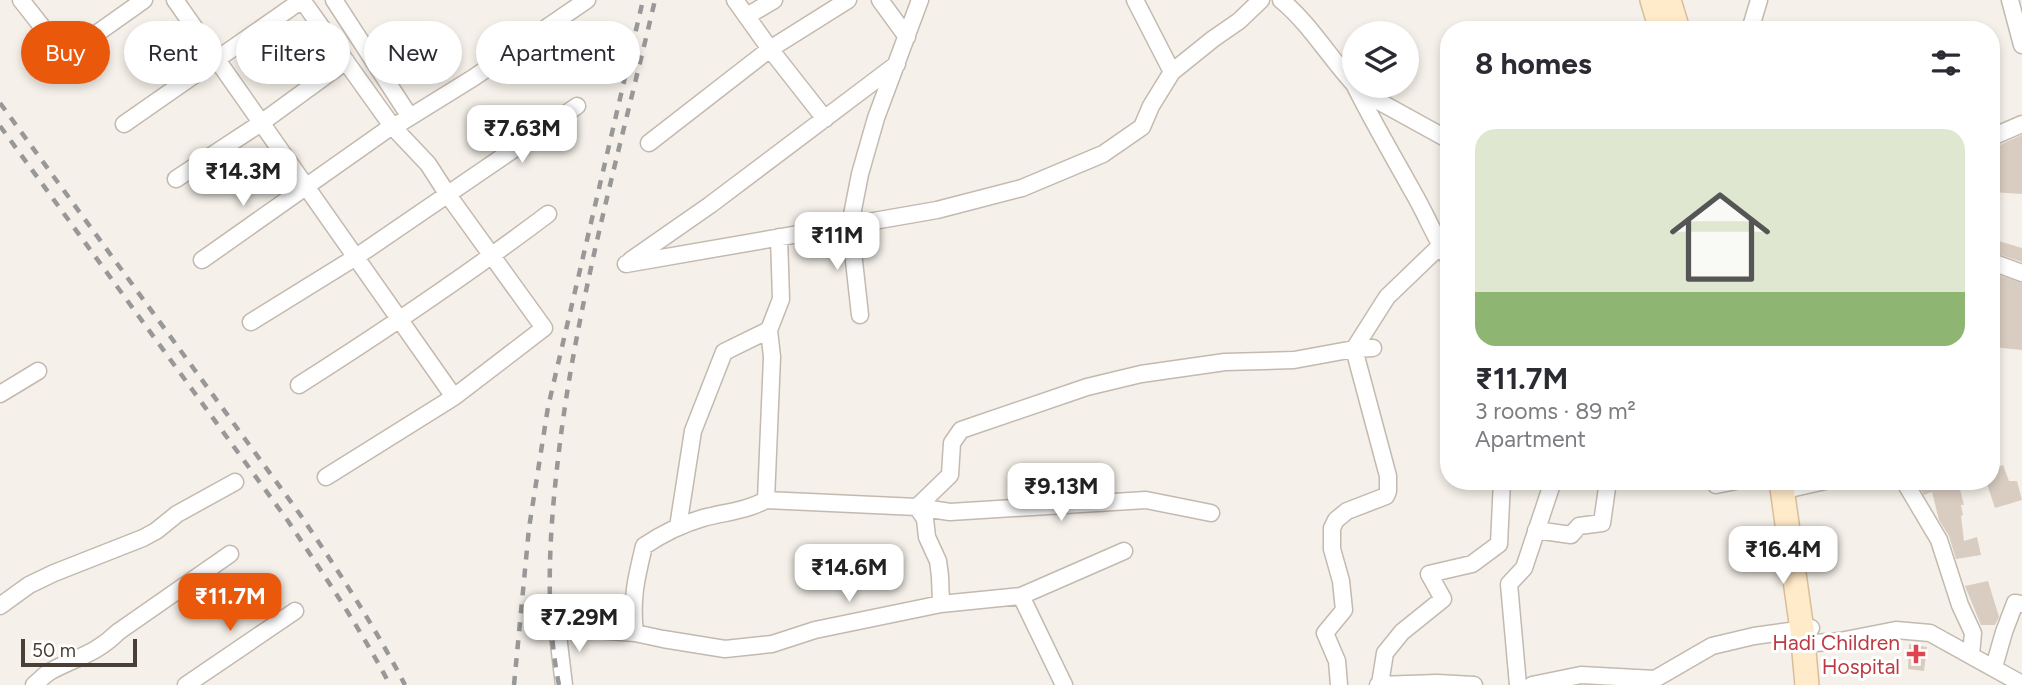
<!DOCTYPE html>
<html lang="en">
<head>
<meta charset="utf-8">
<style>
	body { margin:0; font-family:Figtree,sans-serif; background:#f2f2f3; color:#2b2b33; height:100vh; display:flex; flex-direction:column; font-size:26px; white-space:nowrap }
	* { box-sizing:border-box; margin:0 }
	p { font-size:23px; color:#7c7c81 }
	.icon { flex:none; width:38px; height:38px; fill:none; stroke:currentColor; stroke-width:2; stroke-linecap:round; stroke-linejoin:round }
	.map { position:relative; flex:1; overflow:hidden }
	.panel { position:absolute; left:1440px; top:21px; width:560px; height:469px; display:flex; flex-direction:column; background:#fff; border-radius:28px; box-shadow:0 4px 10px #0003 }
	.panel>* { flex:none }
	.hud { position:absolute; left:21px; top:21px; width:665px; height:63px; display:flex; gap:14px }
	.controls { position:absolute; left:1342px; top:21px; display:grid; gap:14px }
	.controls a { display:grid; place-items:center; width:77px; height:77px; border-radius:50%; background:#fff; box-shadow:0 4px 10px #0003; font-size:35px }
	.scale { position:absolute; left:21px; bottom:18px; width:116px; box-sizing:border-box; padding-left:7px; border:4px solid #493f37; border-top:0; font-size:19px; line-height:24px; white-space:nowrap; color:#493f37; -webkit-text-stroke:5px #fff; paint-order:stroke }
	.price { position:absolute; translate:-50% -60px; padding:0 16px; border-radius:14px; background:#fff; color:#222; font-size:23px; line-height:46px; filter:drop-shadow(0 2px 4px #0008) }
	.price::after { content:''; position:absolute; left:50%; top:42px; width:21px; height:16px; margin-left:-10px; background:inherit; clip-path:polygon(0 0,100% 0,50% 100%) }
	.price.selected { background:#ea580c; color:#fff }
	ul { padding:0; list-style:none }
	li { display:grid; align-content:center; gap:14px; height:371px; padding:0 35px }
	li span { display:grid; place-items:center; height:217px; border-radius:21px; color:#555 }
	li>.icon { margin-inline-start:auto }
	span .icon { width:126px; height:126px; fill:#fffc; stroke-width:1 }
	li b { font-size:30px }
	h2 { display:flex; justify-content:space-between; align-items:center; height:84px; padding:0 35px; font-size:30px }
	.chip { padding:0 24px; border-radius:32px; background:#fff; box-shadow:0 4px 10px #0003; font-size:24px; line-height:63px }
	.chip.selected { background:#ea580c; color:#fff }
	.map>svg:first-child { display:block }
	.building { fill:#d9cdc1 }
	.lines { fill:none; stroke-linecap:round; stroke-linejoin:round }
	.street-casing { stroke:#c3b9af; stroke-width:19 }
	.secondary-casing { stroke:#d8bf9b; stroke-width:26 }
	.street { stroke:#fff; stroke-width:16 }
	.secondary { stroke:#ffeac9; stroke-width:23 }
	.rail { stroke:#989898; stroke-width:4.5; stroke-dasharray:9 9; stroke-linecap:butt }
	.health-dot { fill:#e0444e; stroke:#fff; stroke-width:2.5 }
	.labels { text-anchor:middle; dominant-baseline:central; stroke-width:6; stroke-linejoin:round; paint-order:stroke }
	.health-label { font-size:21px; fill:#be3a42; stroke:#fff; text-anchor:end }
</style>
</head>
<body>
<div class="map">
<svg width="2022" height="685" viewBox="0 0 2022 685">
	<rect width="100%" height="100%" fill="#f5f0e9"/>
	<path class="building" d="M 2022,135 L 2022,194 L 1992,192 L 1992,157 L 1997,157 L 1995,147 Z
		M 1992,239 L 2022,248 L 2022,262 L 1992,252 Z
		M 1992,273 L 2022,283 L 2022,350 L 1992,347 Z
		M 2003,465 L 2009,481 L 2017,481 L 2022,500 L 1995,508 L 1986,481 L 1992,481 L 1992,469 Z
		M 1916,481 L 1958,481 L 1964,505 L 1961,505 L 1963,515 L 1961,516 L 1964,541 L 1977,537 L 1981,555 L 1956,559 L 1949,536 L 1939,520 L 1932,492 L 1924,495 Z
		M 1988,581 L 1999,617 L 1995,625 L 1981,625 L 1965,586 Z
		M 1909,644 L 1927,647 L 1924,671 L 1908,669 Z"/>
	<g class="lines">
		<g class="street-casing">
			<path id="street" d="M 21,0 L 65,56 L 144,0
				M 175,0 L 454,397 L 544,328 L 448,195 L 428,164 L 392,126 L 302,0
				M 334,0 L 410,117
				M 735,0 L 770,49 L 825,119
				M 880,0 L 907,37
				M 1135,0 L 1172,72
				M 1281,0 C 1310,24 1329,57 1354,84
				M 2010,0 L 2022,45
				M 747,16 L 774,0
				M 1750,30 L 1759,0
				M 1355,86 C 1373,122 1393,156 1413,192 C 1426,214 1435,238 1449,259
				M 1356,86 L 1380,102 L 1449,140
				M 124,124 L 302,0
				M 1992,137 L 2022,124
				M 649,143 L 770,49 L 848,0
				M 176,179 L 261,123 L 346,61
				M 202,260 L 392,126 L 402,122 L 473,78 L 587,0
				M 631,260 L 710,205 L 897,64
				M 1992,262 L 2022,273
				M 626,264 L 937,210 L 1022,188 L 1103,154 L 1142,127 L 1151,106 L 1172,72 L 1213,39 L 1239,21 L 1261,0
				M 860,315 L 850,225 L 860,174 L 876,118 L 920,0
				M 251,322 L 356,257 L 577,106
				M 299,385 C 384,331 467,275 548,214
				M 0,394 L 38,371
				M 326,477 L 454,397
				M 1715,481 L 1716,485 L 1736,481
				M 1904,481 L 1939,540 L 1960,605 L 1973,633 L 1971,655
				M 1794,488 L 1825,481
				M 766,500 L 772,357 L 769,330
				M 917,507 L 950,475 L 952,443 L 961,430 L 1087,387 L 1141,374 L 1225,362 L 1294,360 L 1354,349 L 1373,348
				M 917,507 L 950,512 L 1146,500 L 1211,513
				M 678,527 L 693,431 L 724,352 L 769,330 L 781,299 L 779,237
				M 1536,530 L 1571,535 L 1579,526 L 1602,523 L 1608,481
				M 1021,596 L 1124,551
				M 941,604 L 940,576 L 938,561 L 927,537 L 925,519 L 917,507 L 766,500 C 746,511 725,512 703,518 C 682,524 662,534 644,546 C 636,579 631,599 635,633 L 663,639 L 725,649 L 772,644 L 815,630 L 941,604 L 1021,596 L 1064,685
				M 0,606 L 29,585 L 54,573 L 143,538 L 156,531 L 177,514 L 235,482
				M 1803,644 L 1840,641 L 1896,630 L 1930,633 L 2022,684
				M 1994,667 L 2004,632 L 2015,603 L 2022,604
				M 1380,684 L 1385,653 L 1402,632 L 1443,599 L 1429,574 L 1472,564 L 1499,544 L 1502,481
				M 34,685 C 40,680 45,674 51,671 C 77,657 96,654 118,632 L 230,554
				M 186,685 L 295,611
				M 564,685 L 557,627 L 635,633
				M 1339,685 L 1337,661 L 1325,633 L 1344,610 L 1341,581 L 1332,549 L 1332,528 L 1336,520 L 1347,511 L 1386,496 L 1388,491 L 1388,476 L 1354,349 L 1387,297 L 1440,246 L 1449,245
				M 1378,685 L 1437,683 L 1474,685
				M 1518,685 L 1509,584 L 1524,568 L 1553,481
				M 1532,685 L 1581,675 L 1655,679 L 1712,646 L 1754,636 L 1811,628"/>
		</g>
		<g class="secondary-casing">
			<path id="secondary" d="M 1652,0 L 1661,30
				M 1669,0 L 1678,30
				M 1781,481 L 1802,630 L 1807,685"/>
		</g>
		<use href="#street" class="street"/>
		<use href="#secondary" class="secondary"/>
		<path class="rail" d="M 0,103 L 299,513 C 337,569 374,625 405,685
			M 0,126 L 288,521 C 324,575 360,628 390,685
			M 514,685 L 529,528 L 548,407 L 643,0
			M 559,685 C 545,615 549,539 557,468 C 574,310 619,154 655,0"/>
	</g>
	<path class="health-dot" d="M1912.5 643.5h7v7h7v7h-7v7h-7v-7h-7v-7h7z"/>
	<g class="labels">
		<g class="health-label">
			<text x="1900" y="642">Hadi Children<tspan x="1900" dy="24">Hospital</tspan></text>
		</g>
	</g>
</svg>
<div class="controls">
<a><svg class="icon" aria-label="layers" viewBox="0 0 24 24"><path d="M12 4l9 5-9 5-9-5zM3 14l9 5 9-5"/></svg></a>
</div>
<div class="scale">50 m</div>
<b class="price" style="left:522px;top:165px">₹7.63M</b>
<b class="price" style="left:243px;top:208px">₹14.3M</b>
<b class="price" style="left:837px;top:272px">₹11M</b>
<b class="price" style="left:1061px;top:523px">₹9.13M</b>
<b class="price" style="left:1783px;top:586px">₹16.4M</b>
<b class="price" style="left:849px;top:604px">₹14.6M</b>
<b class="price selected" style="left:230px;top:633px">₹11.7M</b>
<b class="price" style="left:579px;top:654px">₹7.29M</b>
<div class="hud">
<a class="chip selected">Buy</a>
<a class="chip">Rent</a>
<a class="chip">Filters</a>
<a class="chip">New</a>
<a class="chip">Apartment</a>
</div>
<section class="panel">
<h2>8 homes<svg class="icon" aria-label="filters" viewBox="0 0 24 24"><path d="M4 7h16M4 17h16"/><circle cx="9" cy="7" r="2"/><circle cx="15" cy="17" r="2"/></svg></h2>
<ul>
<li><span style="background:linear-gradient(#dfe7d0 75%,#8fb573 0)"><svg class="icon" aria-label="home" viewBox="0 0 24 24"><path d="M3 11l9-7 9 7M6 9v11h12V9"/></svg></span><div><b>₹11.7M</b><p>3 rooms · 89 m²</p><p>Apartment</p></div></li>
</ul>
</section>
</div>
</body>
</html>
